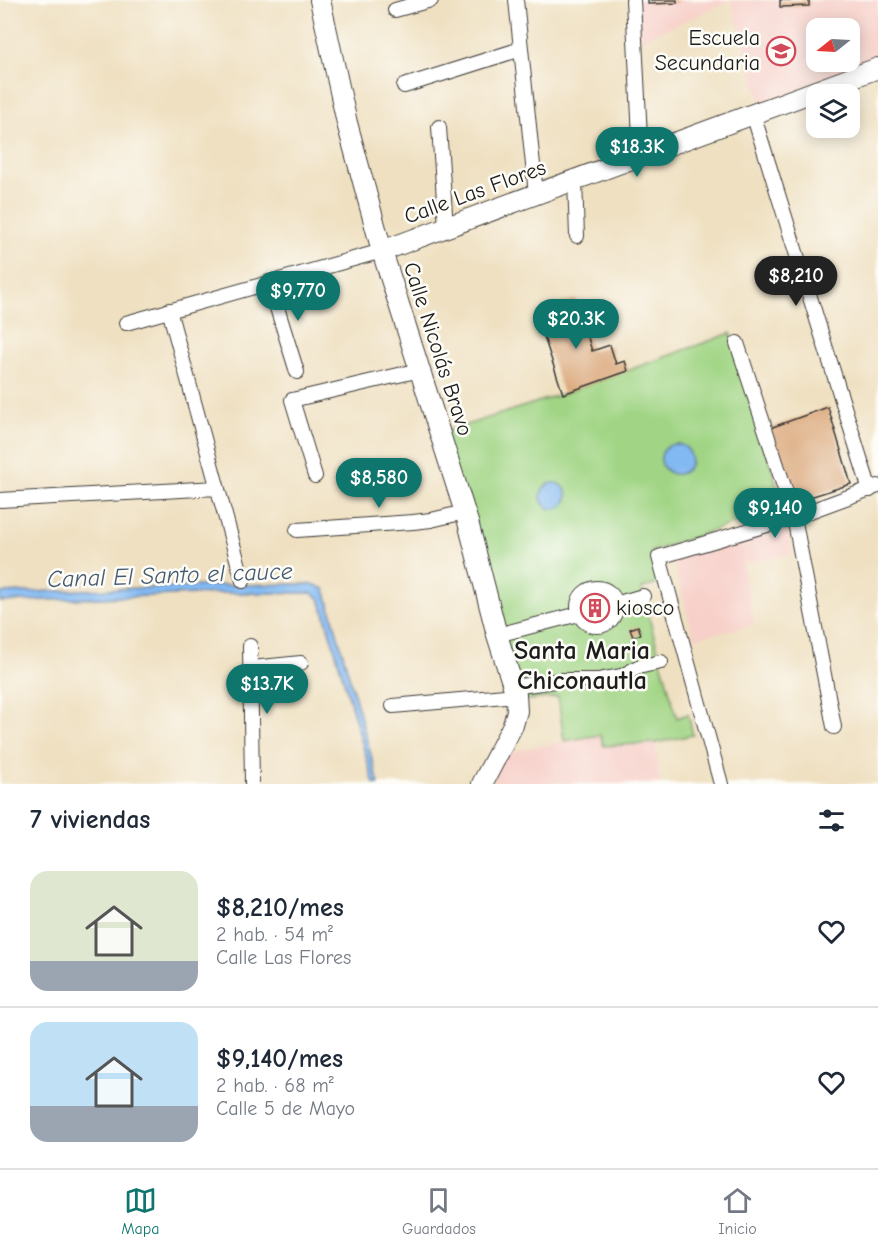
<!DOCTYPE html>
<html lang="es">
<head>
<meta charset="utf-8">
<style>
	body { margin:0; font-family:"Comic Neue",sans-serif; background:#f6f6f7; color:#1f2937; height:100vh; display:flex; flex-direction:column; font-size:22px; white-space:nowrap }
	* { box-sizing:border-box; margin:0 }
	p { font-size:20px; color:#747a83 }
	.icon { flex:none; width:33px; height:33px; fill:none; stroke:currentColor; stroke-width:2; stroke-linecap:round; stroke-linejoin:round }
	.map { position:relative; height:784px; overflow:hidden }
	.side { display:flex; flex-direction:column; background:#fff; flex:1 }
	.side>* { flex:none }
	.needle { width:39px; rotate:252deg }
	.fabs { position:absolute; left:806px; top:18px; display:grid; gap:12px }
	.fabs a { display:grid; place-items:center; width:54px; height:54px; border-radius:12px; background:#fff; box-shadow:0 3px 15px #0003; font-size:30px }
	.price { position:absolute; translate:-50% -51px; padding:0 14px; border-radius:21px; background:#0f766e; color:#fff; font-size:20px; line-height:39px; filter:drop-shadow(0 2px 3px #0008) }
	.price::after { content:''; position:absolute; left:50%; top:36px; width:18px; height:14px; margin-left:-9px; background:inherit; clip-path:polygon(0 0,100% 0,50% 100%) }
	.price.active { background:#222; color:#fff }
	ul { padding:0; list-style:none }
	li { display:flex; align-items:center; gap:18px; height:150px; padding:0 30px }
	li+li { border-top:2px solid #e0e1e3 }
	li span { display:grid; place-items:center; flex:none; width:168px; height:120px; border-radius:18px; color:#555 }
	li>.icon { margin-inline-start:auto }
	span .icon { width:72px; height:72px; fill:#fffc; stroke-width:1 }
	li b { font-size:26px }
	h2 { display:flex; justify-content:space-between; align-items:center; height:72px; padding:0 30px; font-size:26px }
	.menu { display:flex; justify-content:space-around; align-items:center; height:84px; border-top:2px solid #e0e1e3; background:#fff; font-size:16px; color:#747a83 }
	.menu a { display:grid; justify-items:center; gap:3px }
	.menu .active { color:#0f766e }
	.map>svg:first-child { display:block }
	.built { fill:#f7d0c9; fill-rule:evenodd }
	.green { fill:#a1d585; stroke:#5e7850; stroke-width:1.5 }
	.water { fill:#83b9f2; stroke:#506a87; stroke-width:1.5 }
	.building { fill:#dba97d }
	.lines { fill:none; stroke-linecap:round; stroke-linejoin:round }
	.street-casing { stroke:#3c3935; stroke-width:16 }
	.secondary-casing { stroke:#3c3935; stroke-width:22 }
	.street { stroke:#fff; stroke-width:14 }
	.secondary { stroke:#fff; stroke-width:20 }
	.labels { text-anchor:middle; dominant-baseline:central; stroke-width:5; stroke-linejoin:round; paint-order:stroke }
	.poi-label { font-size:22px; fill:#1c1c1c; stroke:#fdfcf7; text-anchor:end }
	.street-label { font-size:22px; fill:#1c1c1c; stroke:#fdfcf7 }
	.water-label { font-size:24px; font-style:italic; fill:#455b72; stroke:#fdfcf7 }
	.quarter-label { font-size:26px; font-weight:bold; fill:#1c1c1c; stroke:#fdfcf7 }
</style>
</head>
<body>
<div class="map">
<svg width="878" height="784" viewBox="0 0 878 784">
	<rect width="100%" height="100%" fill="#fdfcf7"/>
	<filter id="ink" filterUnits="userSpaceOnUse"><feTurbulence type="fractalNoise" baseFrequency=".0167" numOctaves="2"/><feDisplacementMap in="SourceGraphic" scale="12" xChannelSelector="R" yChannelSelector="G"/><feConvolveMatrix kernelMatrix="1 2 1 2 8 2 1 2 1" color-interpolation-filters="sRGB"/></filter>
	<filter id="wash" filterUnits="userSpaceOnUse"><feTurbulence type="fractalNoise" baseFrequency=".008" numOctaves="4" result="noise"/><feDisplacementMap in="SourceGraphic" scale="24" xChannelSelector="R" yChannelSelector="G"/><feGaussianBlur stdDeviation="1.35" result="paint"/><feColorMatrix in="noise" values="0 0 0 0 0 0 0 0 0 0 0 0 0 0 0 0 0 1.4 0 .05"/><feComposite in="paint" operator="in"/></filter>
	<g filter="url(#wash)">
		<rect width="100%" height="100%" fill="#efe0c1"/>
		<path class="built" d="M 635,0 L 878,0 L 878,62 L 761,103 L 731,1 L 638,41 ZM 816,28 L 849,28 L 849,62 L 816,62 Z
			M 784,521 L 793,554 L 743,564 L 754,625 L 694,638 L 672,557 Z
			M 600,735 L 604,746 L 655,743 L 660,784 L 494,784 L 492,767 L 500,754 L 564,741 Z"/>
		<path class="green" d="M 731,333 L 783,506 L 651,552 L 660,583 L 641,589 L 677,718 L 688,714 L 693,735 L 655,743 L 604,746 L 600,735 L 564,741 L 558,697 L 517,701 L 435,435 L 563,394 Z"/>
		<path class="water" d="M661 459a15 15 0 1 1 30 0a15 15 0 1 1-30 0Z
			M541 496a13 13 0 1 1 26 0a13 13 0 1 1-26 0Z
			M 313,584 L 325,589 L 379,784 L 374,784 L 320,599 L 311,593 L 224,593 L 0,602 L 0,593 L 223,585 Z"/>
		<g id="blocks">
			<path class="building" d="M 648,0 L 677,0 L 677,3 L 648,4 Z
				M 780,0 L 809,0 L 809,6 L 780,7 Z
				M 576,299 L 592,351 L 610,345 L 616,364 L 625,361 L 628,371 L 563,394 L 538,319 L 548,316 L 547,312 L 552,311 L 550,308 Z
				M 828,407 L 851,484 L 791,503 L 770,428 Z
				M585 607a10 10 0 1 1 20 0a10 10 0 1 1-20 0Z
				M 638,626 L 641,634 L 633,637 L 630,629 Z"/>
		</g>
	</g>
	<g filter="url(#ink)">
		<use href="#blocks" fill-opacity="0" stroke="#3c3935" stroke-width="1.5"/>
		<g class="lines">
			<g class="street-casing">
				<path id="street" d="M 516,0 L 536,194
					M 633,0 L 641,157
					M 395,10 L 431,0
					M 404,86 L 521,49
					M 753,114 L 870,490
					M 439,127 L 446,228
					M 575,180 L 577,236
					M 269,282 L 297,372
					M 169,310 L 243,581
					M 126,323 L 382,251
					M 737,343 L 794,517 L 834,727
					M 315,476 L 292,400 L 420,370
					M 0,500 L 217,488
					M 297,530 L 413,522 L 431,520 L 465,512
					M578 607a19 19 0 1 1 38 0a19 19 0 1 1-38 0Z
					M 615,604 L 643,596
					M 497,635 L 579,614
					M 250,646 L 252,784
					M 252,668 L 301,663
					M 513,687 L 562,680 L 599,680 L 622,676 L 638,667 L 661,662
					M 393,706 L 516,695
					M 721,784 L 659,557 L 794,517 L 878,486"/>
			</g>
			<g class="secondary-casing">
				<path id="secondary" d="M 320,0 L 347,123 L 382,251 L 468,522 L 497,635 L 516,695 L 517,711 L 513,725 L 482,784
					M 382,251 L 878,68"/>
			</g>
			<use href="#street" class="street"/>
			<use href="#secondary" class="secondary"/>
		</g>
	</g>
	<defs>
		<g id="school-ring" transform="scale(1.5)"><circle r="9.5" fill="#fdfcf7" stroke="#d1495b" stroke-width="1.5"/><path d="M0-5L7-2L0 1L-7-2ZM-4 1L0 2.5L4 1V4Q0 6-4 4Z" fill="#d1495b"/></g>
		<g id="building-ring" transform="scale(1.5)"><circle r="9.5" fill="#fdfcf7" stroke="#d1495b" stroke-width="1.5"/><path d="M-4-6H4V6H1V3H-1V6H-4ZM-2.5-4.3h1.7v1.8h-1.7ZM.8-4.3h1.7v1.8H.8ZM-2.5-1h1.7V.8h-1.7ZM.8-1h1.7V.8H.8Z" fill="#d1495b"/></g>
	</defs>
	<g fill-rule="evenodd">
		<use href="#school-ring" x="781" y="51"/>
		<use href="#building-ring" x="595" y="608"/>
	</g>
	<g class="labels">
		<g class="poi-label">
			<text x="760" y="38">Escuela<tspan x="760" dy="25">Secundaria</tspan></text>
			<text x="616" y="608" text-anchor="start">kiosco</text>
		</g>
		<g class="street-label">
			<text transform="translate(475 192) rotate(-20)">Calle Las Flores</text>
			<text transform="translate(438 349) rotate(72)">Calle Nicolás Bravo</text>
		</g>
		<g class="water-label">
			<text transform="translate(170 575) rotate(-2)">Canal El Santo el cauce</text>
		</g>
		<g class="quarter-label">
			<text x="582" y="651">Santa Maria<tspan x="582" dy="30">Chiconautla</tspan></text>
		</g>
	</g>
</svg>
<div class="fabs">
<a><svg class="needle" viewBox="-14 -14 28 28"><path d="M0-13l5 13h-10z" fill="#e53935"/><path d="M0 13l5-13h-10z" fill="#747a83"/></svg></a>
<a><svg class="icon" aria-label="layers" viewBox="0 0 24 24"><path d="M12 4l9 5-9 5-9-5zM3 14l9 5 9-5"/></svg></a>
</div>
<b class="price" style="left:637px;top:178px">$18.3K</b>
<b class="price active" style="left:796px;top:307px">$8,210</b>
<b class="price" style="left:298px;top:322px">$9,770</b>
<b class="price" style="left:576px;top:350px">$20.3K</b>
<b class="price" style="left:379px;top:509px">$8,580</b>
<b class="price" style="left:775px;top:539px">$9,140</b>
<b class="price" style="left:267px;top:715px">$13.7K</b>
</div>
<section class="side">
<h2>7 viviendas<svg class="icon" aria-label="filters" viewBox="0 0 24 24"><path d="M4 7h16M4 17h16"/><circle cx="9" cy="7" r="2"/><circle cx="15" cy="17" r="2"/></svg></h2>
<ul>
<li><span style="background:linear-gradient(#dfe7d0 75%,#9aa5b1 0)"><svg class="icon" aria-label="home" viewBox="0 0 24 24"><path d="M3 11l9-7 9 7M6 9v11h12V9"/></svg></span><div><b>$8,210/mes</b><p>2 hab. · 54 m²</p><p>Calle Las Flores</p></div><svg class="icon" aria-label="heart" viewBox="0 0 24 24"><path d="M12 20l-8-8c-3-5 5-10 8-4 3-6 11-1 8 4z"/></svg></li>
<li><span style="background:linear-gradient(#bfe0f5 70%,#9aa5b1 0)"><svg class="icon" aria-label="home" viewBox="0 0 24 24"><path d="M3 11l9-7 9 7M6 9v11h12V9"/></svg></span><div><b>$9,140/mes</b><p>2 hab. · 68 m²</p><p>Calle 5 de Mayo</p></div><svg class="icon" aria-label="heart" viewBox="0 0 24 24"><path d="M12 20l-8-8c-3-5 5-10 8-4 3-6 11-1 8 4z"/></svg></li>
</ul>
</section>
<nav class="menu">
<a class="active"><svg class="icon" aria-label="map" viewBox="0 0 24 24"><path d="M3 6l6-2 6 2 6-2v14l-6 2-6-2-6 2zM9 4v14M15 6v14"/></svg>Mapa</a>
<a><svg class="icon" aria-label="saved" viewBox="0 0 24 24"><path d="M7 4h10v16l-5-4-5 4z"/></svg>Guardados</a>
<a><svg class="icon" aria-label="home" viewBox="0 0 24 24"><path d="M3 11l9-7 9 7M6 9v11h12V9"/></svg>Inicio</a>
</nav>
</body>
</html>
